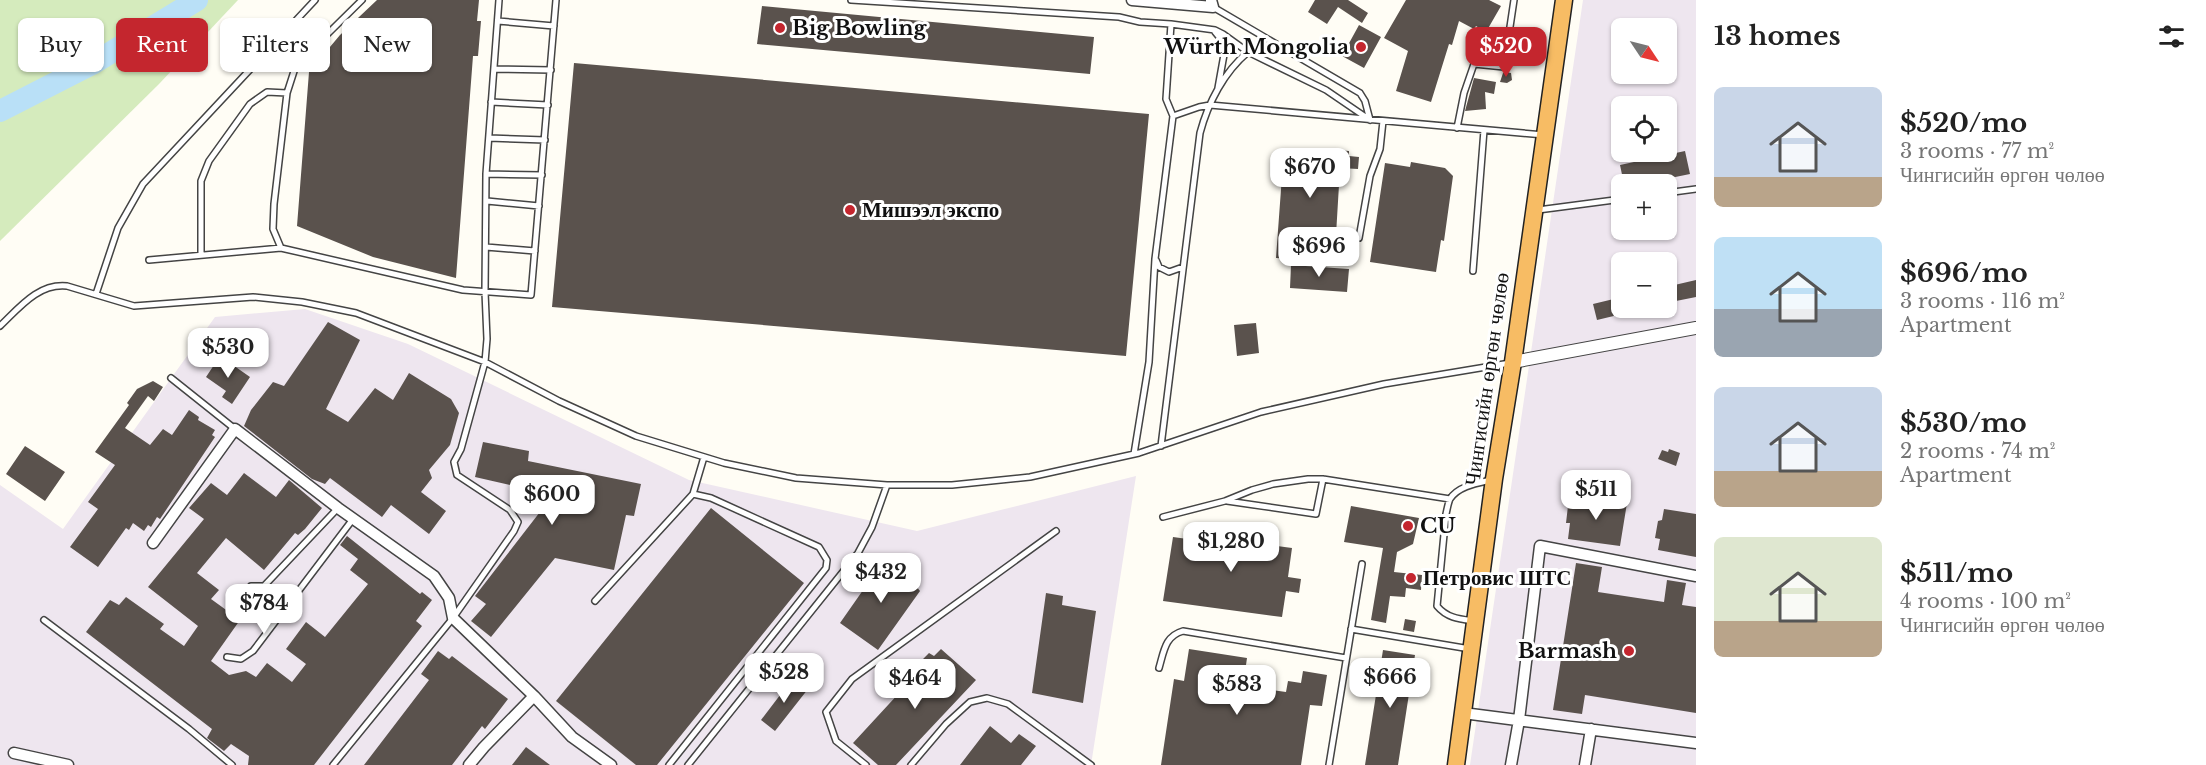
<!DOCTYPE html>
<html lang="en">
<head>
<meta charset="utf-8">
<style>
	body { margin:0; font-family:"Libre Baskerville",serif; background:#f2f2f2; color:#222; height:100vh; display:flex; flex-direction:column; font-size:22px; white-space:nowrap }
	* { box-sizing:border-box; margin:0 }
	p { font-size:20px; color:#767676 }
	.icon { flex:none; width:33px; height:33px; fill:none; stroke:currentColor; stroke-width:2; stroke-linecap:round; stroke-linejoin:round }
	.map { position:relative; flex:1; overflow:hidden }
	.panel { display:flex; flex-direction:column; background:#fff; width:510px }
	.panel>* { flex:none }
	.top-card { position:absolute; left:18px; top:18px; width:570px; height:54px; display:flex; gap:12px }
	.needle { width:39px; rotate:125deg }
	.fabs { position:absolute; left:1611px; top:18px; display:grid; gap:12px }
	.fabs a { display:grid; place-items:center; width:66px; height:66px; border-radius:9px; background:#fff; box-shadow:0 2px 4px #0004; font-size:30px }
	.price { position:absolute; translate:-50% -51px; padding:0 14px; border-radius:12px; background:#fff; color:#222; font-size:20px; line-height:39px; filter:drop-shadow(0 2px 3px #0008) }
	.price::after { content:''; position:absolute; left:50%; top:36px; width:18px; height:14px; margin-left:-9px; background:inherit; clip-path:polygon(0 0,100% 0,50% 100%) }
	.price.current { background:#c4262e; color:#fff }
	ul { padding:0; list-style:none }
	li { display:flex; align-items:center; gap:18px; height:150px; padding:0 18px }
	li span { display:grid; place-items:center; flex:none; width:168px; height:120px; border-radius:9px; color:#555 }
	li>.icon { margin-inline-start:auto }
	span .icon { width:72px; height:72px; fill:#fffc; stroke-width:1 }
	li b { font-size:26px }
	h2 { display:flex; justify-content:space-between; align-items:center; height:72px; padding:0 18px; font-size:26px }
	.tag { padding:0 21px; border-radius:9px; background:#fff; box-shadow:0 2px 4px #0004; font-size:21px; line-height:54px }
	.tag.current { background:#c4262e; color:#fff }
	main { display:flex; flex:1; min-height:0 }
	.map>svg:first-child { display:block }
	.industrial { fill:#eee6ef; fill-rule:evenodd }
	.green { fill:#d5ebbd }
	.lines { fill:none; stroke-linecap:round; stroke-linejoin:round }
	.river { stroke:#b9e0f7; stroke-width:22 }
	.building { fill:#5a524d }
	.service-casing { stroke:#444; stroke-width:8 }
	.minor-casing { stroke:#444; stroke-width:13 }
	.tertiary-casing { stroke:#444; stroke-width:14 }
	.trunk-casing { stroke:#222; stroke-width:19 }
	.service { stroke:#fff; stroke-width:5 }
	.minor { stroke:#fff; stroke-width:10 }
	.tertiary { stroke:#fff; stroke-width:12 }
	.trunk { stroke:#f7bc64; stroke-width:16 }
	.poi-dot { fill:#c4262e; stroke:#fff; stroke-width:2 }
	.labels { text-anchor:middle; dominant-baseline:central; stroke-width:6; stroke-linejoin:round; paint-order:stroke }
	.poi-label { font-size:21px; font-weight:bold; fill:#111; stroke:#fff; text-anchor:start }
	.street-label { font-size:21px; fill:#111; stroke:#fff }
</style>
</head>
<body>
<main>
<div class="map">
<svg width="1696" height="765" viewBox="0 0 1696 765">
	<rect width="100%" height="100%" fill="#fffdf5"/>
	<path class="industrial" d="M 1583,0 L 1696,0 L 1696,765 L 1470,765 ZM 1622,28 L 1666,28 L 1666,74 L 1622,74 ZM 1622,106 L 1666,106 L 1666,152 L 1622,152 ZM 1622,184 L 1666,184 L 1666,230 L 1622,230 ZM 1622,262 L 1666,262 L 1666,308 L 1622,308 Z
		M 305,309 L 408,344 L 689,480 L 917,531 L 1136,476 L 1091,765 L 0,765 L 0,485 L 63,529 L 215,317 Z"/>
	<path class="green" d="M 0,0 L 238,0 L 159,84 L 0,241 Z"/>
	<g class="lines">
		<path class="river" d="M 0,111 L 92,64 L 197,0"/>
	</g>
	<path class="building" d="M 377,0 L 479,0 L 477,21 L 481,21 L 478,56 L 473,56 L 456,278 L 373,257 L 297,226 L 309,72 L 340,35 Z
		M 1315,0 L 1348,0 L 1368,13 L 1362,23 L 1338,7 L 1327,24 L 1308,12 Z
		M 1406,0 L 1489,0 L 1501,6 L 1486,32 L 1476,26 L 1474,29 L 1459,21 L 1452,45 L 1449,44 L 1431,102 L 1396,91 L 1408,51 L 1384,38 Z
		M 762,6 L 1094,37 L 1090,74 L 757,44 Z
		M 1359,25 L 1381,37 L 1364,68 L 1342,56 Z
		M 574,63 L 1149,114 L 1126,356 L 552,307 Z
		M 1506,72 L 1511,73 L 1512,80 L 1507,83 L 1500,82 L 1503,73 Z
		M 1474,78 L 1496,82 L 1494,94 L 1485,92 L 1486,109 L 1465,111 Z
		M 1325,149 L 1349,151 L 1349,156 L 1359,157 L 1358,169 L 1340,168 L 1336,235 L 1298,232 L 1295,259 L 1276,258 L 1283,162 L 1323,165 Z
		M 1685,151 L 1690,174 L 1641,184 L 1624,184 L 1620,165 Z
		M 1411,162 L 1445,168 L 1453,176 L 1444,241 L 1441,240 L 1436,272 L 1370,262 L 1385,163 L 1410,167 Z
		M 1291,265 L 1349,269 L 1347,292 L 1290,288 Z
		M 1696,280 L 1696,297 L 1666,303 L 1666,287 Z
		M 1622,297 L 1622,314 L 1597,320 L 1593,304 Z
		M 328,322 L 360,340 L 326,409 L 348,422 L 375,388 L 393,400 L 409,373 L 451,399 L 459,413 L 450,445 L 429,470 L 432,478 L 421,492 L 446,511 L 429,534 L 391,505 L 382,517 L 330,478 L 325,484 L 312,479 L 244,426 L 251,410 L 273,382 L 284,386 Z
		M 1256,323 L 1259,353 L 1237,356 L 1234,325 Z
		M 220,356 L 250,377 L 232,404 L 222,397 L 226,391 L 206,377 Z
		M 153,381 L 163,387 L 154,401 L 148,396 L 125,428 L 150,445 L 163,429 L 172,435 L 189,410 L 199,417 L 198,420 L 215,430 L 212,435 L 215,437 L 160,519 L 157,517 L 151,527 L 148,525 L 144,531 L 133,523 L 129,530 L 126,528 L 98,567 L 70,547 L 98,509 L 88,502 L 115,465 L 95,452 L 129,405 L 127,403 L 137,389 Z
		M 483,442 L 529,451 L 528,461 L 641,484 L 634,516 L 626,515 L 614,570 L 555,558 L 491,637 L 471,621 L 486,604 L 475,596 L 550,499 L 522,493 L 523,488 L 475,477 Z
		M 25,446 L 65,472 L 45,501 L 6,474 Z
		M 1669,449 L 1680,453 L 1676,466 L 1658,459 L 1662,450 L 1668,452 Z
		M 244,473 L 276,497 L 289,480 L 322,508 L 305,529 L 298,535 L 295,533 L 264,570 L 226,538 L 197,573 L 219,590 L 211,599 L 240,620 L 211,661 L 229,675 L 246,671 L 256,677 L 267,663 L 292,682 L 306,664 L 286,649 L 306,622 L 325,637 L 368,584 L 350,570 L 358,559 L 340,545 L 347,536 L 420,594 L 422,592 L 432,600 L 416,621 L 422,626 L 314,765 L 248,765 L 249,756 L 231,744 L 224,751 L 207,738 L 212,729 L 86,632 L 110,600 L 119,605 L 126,597 L 164,624 L 160,629 L 184,646 L 198,626 L 148,587 L 204,519 L 189,508 L 211,483 L 227,495 Z
		M 1575,496 L 1627,503 L 1620,546 L 1568,539 L 1570,523 L 1566,523 L 1568,506 L 1573,507 Z
		M 1351,506 L 1419,518 L 1413,544 L 1397,552 L 1394,572 L 1422,575 L 1421,590 L 1406,588 L 1405,597 L 1390,596 L 1386,623 L 1371,620 L 1383,548 L 1344,542 Z
		M 711,508 L 804,583 L 657,765 L 636,765 L 556,701 Z
		M 1664,509 L 1696,514 L 1696,557 L 1658,550 L 1660,539 L 1655,538 L 1658,521 L 1662,520 Z
		M 1220,527 L 1278,535 L 1277,546 L 1292,548 L 1288,577 L 1301,579 L 1299,593 L 1286,591 L 1282,617 L 1163,601 L 1173,537 L 1209,542 L 1210,534 L 1219,535 Z
		M 889,553 L 920,591 L 878,650 L 840,623 Z
		M 1576,563 L 1602,567 L 1598,592 L 1664,602 L 1667,580 L 1686,583 L 1682,605 L 1696,607 L 1696,713 L 1585,695 L 1582,714 L 1553,710 Z
		M 1046,593 L 1063,596 L 1062,605 L 1096,611 L 1083,703 L 1032,693 Z
		M 1405,619 L 1416,621 L 1414,632 L 1403,630 Z
		M 941,649 L 976,680 L 896,765 L 878,765 L 853,743 L 924,666 L 920,662 L 929,653 L 934,656 Z
		M 1189,649 L 1247,658 L 1243,686 L 1286,692 L 1288,681 L 1301,683 L 1303,671 L 1327,675 L 1322,706 L 1310,705 L 1301,765 L 1161,765 L 1174,679 L 1184,681 Z
		M 1383,650 L 1415,655 L 1398,765 L 1365,765 Z
		M 438,651 L 449,659 L 452,656 L 508,699 L 485,729 L 482,726 L 452,765 L 364,765 L 429,680 L 421,674 Z
		M 793,678 L 808,689 L 775,731 L 761,720 Z
		M 990,726 L 1011,743 L 1019,734 L 1036,746 L 1021,765 L 960,765 Z
		M 526,747 L 550,765 L 512,765 Z"/>
	<g class="lines">
		<g class="service-casing">
			<path id="service" d="M 362,0 L 296,65 L 287,93 L 274,204 L 273,229 L 281,248 L 463,290 L 531,295 L 556,0
				M 851,0 L 1119,17 L 1140,22 L 1171,24 L 1215,30 L 1223,34 L 1248,52 L 1326,90 L 1370,120
				M 1213,7 L 1360,93 L 1365,101 L 1370,120
				M 498,21 L 554,26
				M 1215,32 L 1224,43 L 1225,49 L 1218,88
				M 494,69 L 551,70
				M 491,102 L 548,105
				M 1173,116 L 1199,107 L 1210,105 L 1544,135
				M 1457,128 L 1464,93 L 1474,64 L 1504,67 L 1514,0
				M 489,138 L 545,140
				M 486,174 L 542,175
				M 1666,193 L 1696,189
				M 487,201 L 539,206
				M 1538,210 L 1622,199
				M 1359,238 L 1370,176 L 1380,149 L 1383,121
				M 486,247 L 535,251
				M 201,255 L 201,181 L 209,161 L 250,104 L 267,92 L 287,93
				M 149,260 L 281,248
				M 1156,260 L 1159,267 L 1169,272 L 1183,267
				M 1473,271 L 1484,130
				M 96,294 L 118,228 L 143,184 L 315,0
				M 0,326 C 19,308 38,283 67,286 L 134,306 L 253,297 L 302,302 L 356,313 L 485,362 L 559,401 L 636,436 L 724,463 L 796,478 L 887,485 L 952,485 L 1030,477 L 1139,453 L 1261,412 L 1384,384 L 1510,363
				M 171,378 L 235,429
				M 1161,446 L 1200,133 C 1208,103 1224,72 1248,52
				M 1134,454 L 1149,362 L 1155,259 L 1173,116 L 1166,99 L 1171,24
				M 1227,501 L 1316,514 L 1323,479
				M 1163,517 L 1225,501 L 1252,490 L 1273,484 L 1308,479 L 1323,479 L 1450,499
				M 251,586 L 264,586 L 338,508
				M 595,601 L 693,494
				M 44,620 L 189,729 L 232,765
				M 1474,621 C 1459,619 1447,618 1437,606 L 1446,514 C 1447,510 1448,503 1450,499 C 1458,486 1478,483 1491,480
				M 1351,629 L 1470,649
				M 227,657 L 241,659 L 253,651 L 353,519
				M 1159,668 C 1164,651 1165,636 1183,631 L 1346,658
				M 333,765 L 453,618 L 514,531 L 518,522 L 510,510 L 457,475 L 454,462 L 461,449 L 485,362 L 487,339 L 485,292 L 486,174 L 499,0
				M 669,765 L 826,568 L 827,560 L 819,547 L 711,498 L 693,494 L 704,457
				M 688,765 L 858,553 L 872,527 L 887,485
				M 866,765 L 836,741 L 826,712 L 852,679 L 1056,531
				M 911,765 L 946,724 L 970,702 L 987,698 L 1008,704 L 1091,765
				M 1329,765 L 1362,564"/>
		</g>
		<g class="minor-casing">
			<path id="minor" d="M 1132,0 L 1213,7 L 1211,0
				M 153,543 L 235,429 L 338,508 L 434,576 L 449,598 L 453,618 L 534,696 L 572,737 L 611,765
				M 1463,713 L 1696,743
				M 14,753 L 68,765
				M 469,765 L 484,747 L 534,696
				M 1511,765 L 1519,720 L 1540,546 L 1696,576
				M 1585,765 L 1591,729"/>
		</g>
		<g class="tertiary-casing">
			<path id="tertiary" d="M 1513,362 L 1696,328"/>
		</g>
		<g class="trunk-casing">
			<path id="trunk" d="M 1456,765 L 1494,479 L 1513,362 L 1564,0"/>
		</g>
		<use href="#service" class="service"/>
		<use href="#minor" class="minor"/>
		<use href="#tertiary" class="tertiary"/>
		<use href="#trunk" class="trunk"/>
	</g>
	<g class="poi-dot">
		<circle cx="780" cy="28" r="6"/>
		<circle cx="1361" cy="47" r="6"/>
		<circle cx="850" cy="210" r="6"/>
		<circle cx="1408" cy="526" r="6"/>
		<circle cx="1411" cy="578" r="6"/>
		<circle cx="1629" cy="651" r="6"/>
	</g>
	<g class="labels">
		<g class="poi-label">
			<text x="792" y="28">Big Bowling</text>
			<text x="1349" y="47" text-anchor="end">Würth Mongolia</text>
			<text x="862" y="210">Мишээл экспо</text>
			<text x="1420" y="526">CU</text>
			<text x="1423" y="578">Петровис ШТС</text>
			<text x="1617" y="651" text-anchor="end">Barmash</text>
		</g>
		<g class="street-label">
			<text transform="translate(1487 379) rotate(-82)">Чингисийн өргөн чөлөө</text>
		</g>
	</g>
</svg>
<div class="fabs">
<a><svg class="needle" viewBox="-14 -14 28 28"><path d="M0-13l5 13h-10z" fill="#e53935"/><path d="M0 13l5-13h-10z" fill="#767676"/></svg></a>
<a><svg class="icon" aria-label="locate" viewBox="0 0 24 24"><circle cx="12" cy="12" r="6"/><path d="M12 2v4M12 18v4M2 12h4M18 12h4"/></svg></a>
<a>+</a>
<a>−</a>
</div>
<b class="price current" style="left:1506px;top:78px">$520</b>
<b class="price" style="left:1310px;top:199px">$670</b>
<b class="price" style="left:1319px;top:278px">$696</b>
<b class="price" style="left:228px;top:379px">$530</b>
<b class="price" style="left:1596px;top:521px">$511</b>
<b class="price" style="left:552px;top:526px">$600</b>
<b class="price" style="left:1231px;top:573px">$1,280</b>
<b class="price" style="left:881px;top:604px">$432</b>
<b class="price" style="left:264px;top:635px">$784</b>
<b class="price" style="left:784px;top:704px">$528</b>
<b class="price" style="left:1390px;top:709px">$666</b>
<b class="price" style="left:915px;top:710px">$464</b>
<b class="price" style="left:1237px;top:716px">$583</b>
<div class="top-card">
<a class="tag">Buy</a>
<a class="tag current">Rent</a>
<a class="tag">Filters</a>
<a class="tag">New</a>
</div>
</div>
<section class="panel">
<h2>13 homes<svg class="icon" aria-label="filters" viewBox="0 0 24 24"><path d="M4 7h16M4 17h16"/><circle cx="9" cy="7" r="2"/><circle cx="15" cy="17" r="2"/></svg></h2>
<ul>
<li><span style="background:linear-gradient(#c9d6e8 75%,#b9a48a 0)"><svg class="icon" aria-label="home" viewBox="0 0 24 24"><path d="M3 11l9-7 9 7M6 9v11h12V9"/></svg></span><div><b>$520/mo</b><p>3 rooms · 77 m²</p><p>Чингисийн өргөн чөлөө</p></div></li>
<li><span style="background:linear-gradient(#bfe0f5 60%,#9aa5b1 0)"><svg class="icon" aria-label="home" viewBox="0 0 24 24"><path d="M3 11l9-7 9 7M6 9v11h12V9"/></svg></span><div><b>$696/mo</b><p>3 rooms · 116 m²</p><p>Apartment</p></div></li>
<li><span style="background:linear-gradient(#c9d6e8 70%,#b9a48a 0)"><svg class="icon" aria-label="home" viewBox="0 0 24 24"><path d="M3 11l9-7 9 7M6 9v11h12V9"/></svg></span><div><b>$530/mo</b><p>2 rooms · 74 m²</p><p>Apartment</p></div></li>
<li><span style="background:linear-gradient(#dfe7d0 70%,#b9a48a 0)"><svg class="icon" aria-label="home" viewBox="0 0 24 24"><path d="M3 11l9-7 9 7M6 9v11h12V9"/></svg></span><div><b>$511/mo</b><p>4 rooms · 100 m²</p><p>Чингисийн өргөн чөлөө</p></div></li>
</ul>
</section>
</main>
</body>
</html>
